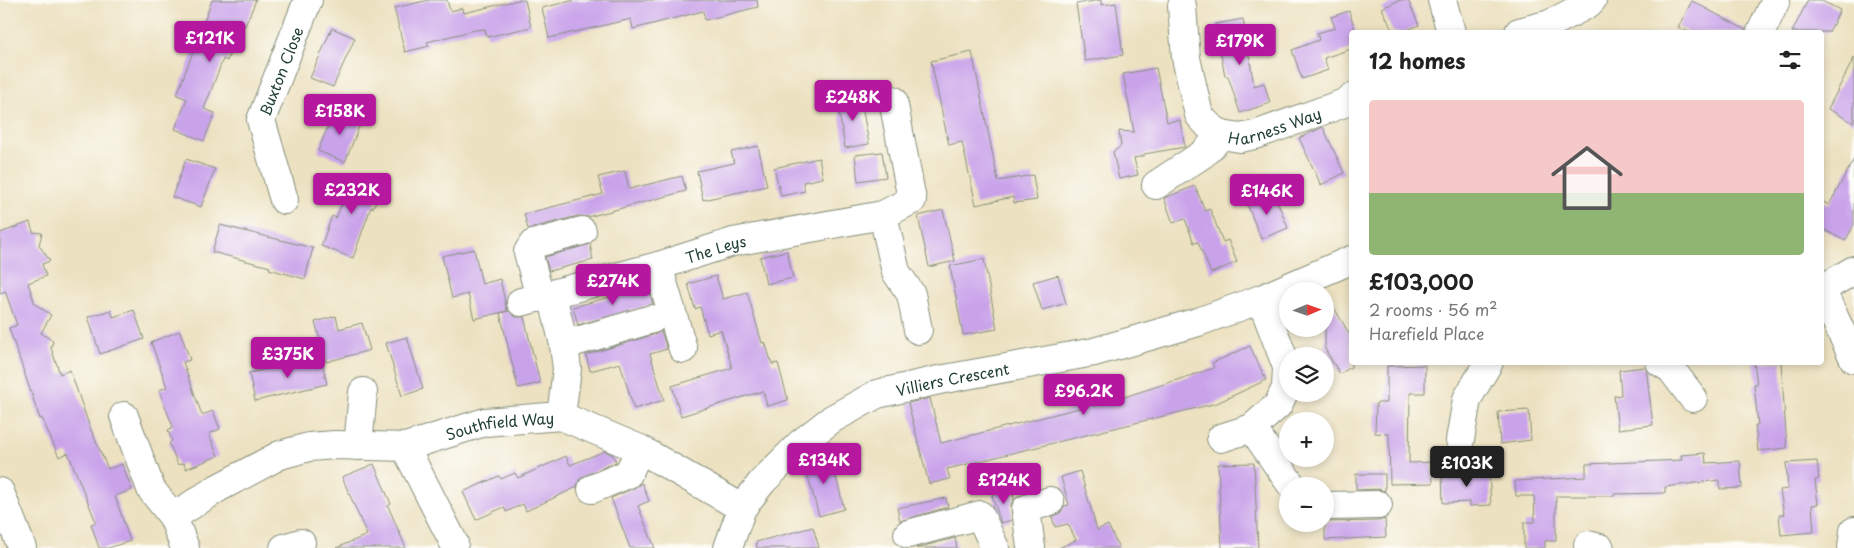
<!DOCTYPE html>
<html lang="en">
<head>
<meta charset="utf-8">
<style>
	body { margin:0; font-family:"Playpen Sans",sans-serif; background:#f2f2f2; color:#222; height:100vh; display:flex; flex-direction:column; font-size:19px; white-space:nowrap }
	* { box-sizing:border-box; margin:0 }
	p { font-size:16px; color:#767676 }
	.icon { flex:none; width:28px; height:28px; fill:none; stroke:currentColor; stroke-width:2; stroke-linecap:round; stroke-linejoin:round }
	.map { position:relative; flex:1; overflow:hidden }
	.sheet { position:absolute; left:1349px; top:30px; width:475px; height:335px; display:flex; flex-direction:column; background:#fff; border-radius:5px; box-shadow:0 2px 8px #0003 }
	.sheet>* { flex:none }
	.needle { width:32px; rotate:88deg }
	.tools { position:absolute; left:1279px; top:282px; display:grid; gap:10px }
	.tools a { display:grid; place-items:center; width:55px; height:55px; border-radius:50%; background:#fff; box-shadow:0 2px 8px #0003; font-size:25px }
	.price { position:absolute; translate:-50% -42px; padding:0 11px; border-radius:5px; background:#b5179e; color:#fff; font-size:16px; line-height:32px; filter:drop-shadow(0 1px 2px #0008) }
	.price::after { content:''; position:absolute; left:50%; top:30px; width:15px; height:11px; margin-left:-8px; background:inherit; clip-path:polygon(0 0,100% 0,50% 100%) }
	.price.active { background:#222; color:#fff }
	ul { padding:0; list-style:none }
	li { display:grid; align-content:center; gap:10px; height:265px; padding:0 20px }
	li+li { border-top:1px solid #e0e0e0 }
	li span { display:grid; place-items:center; height:155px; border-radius:5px; color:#555 }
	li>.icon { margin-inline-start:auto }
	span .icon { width:90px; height:90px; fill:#fffc; stroke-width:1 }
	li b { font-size:21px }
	h2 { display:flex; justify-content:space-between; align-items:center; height:60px; padding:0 20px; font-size:21px }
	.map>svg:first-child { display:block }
	.building { fill:#c9a3ea }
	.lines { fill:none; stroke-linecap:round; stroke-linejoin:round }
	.minor-casing { stroke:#868f7a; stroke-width:30 }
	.minor { stroke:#fff; stroke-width:28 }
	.labels { text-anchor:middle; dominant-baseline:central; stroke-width:4; stroke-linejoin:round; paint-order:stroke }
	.street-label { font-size:15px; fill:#1f3d34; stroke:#fdfcf7 }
</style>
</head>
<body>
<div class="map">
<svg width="1854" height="548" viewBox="0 0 1854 548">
	<rect width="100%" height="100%" fill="#fdfcf7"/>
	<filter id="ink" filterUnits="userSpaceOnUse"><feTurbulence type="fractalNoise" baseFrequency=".02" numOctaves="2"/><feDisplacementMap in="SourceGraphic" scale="10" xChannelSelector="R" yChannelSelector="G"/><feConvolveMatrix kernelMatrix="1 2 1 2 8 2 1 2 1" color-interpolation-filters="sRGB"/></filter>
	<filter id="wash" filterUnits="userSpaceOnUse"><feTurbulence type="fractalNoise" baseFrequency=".0096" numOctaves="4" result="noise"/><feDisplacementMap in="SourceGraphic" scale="20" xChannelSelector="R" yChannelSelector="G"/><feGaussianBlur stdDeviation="1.12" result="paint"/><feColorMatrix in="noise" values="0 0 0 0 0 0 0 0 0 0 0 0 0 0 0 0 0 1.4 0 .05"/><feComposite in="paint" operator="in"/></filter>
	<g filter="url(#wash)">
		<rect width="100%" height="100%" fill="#ece1c0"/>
		<g id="blocks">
			<path class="building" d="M 212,0 L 256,0 L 245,26 L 240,24 L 227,61 L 223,59 L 204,109 L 215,113 L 204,141 L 175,129 L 187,99 L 177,95 Z
				M 429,0 L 447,0 L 450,11 L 463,8 L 464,13 L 518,0 L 525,0 L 531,27 L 487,37 L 485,29 L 475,30 L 427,42 L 429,46 L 405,52 L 394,8 Z
				M 575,0 L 757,0 L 758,7 L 705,20 L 703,11 L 633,29 L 631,19 L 549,38 L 542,8 Z
				M 1101,0 L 1101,5 L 1116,3 L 1123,55 L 1085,61 L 1076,4 Z
				M 1400,0 L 1408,0 L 1419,25 L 1403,32 L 1393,32 L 1382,8 Z
				M 1808,0 L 1820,0 L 1840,10 L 1829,32 L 1792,32 Z
				M 1692,1 L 1746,30 L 1746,32 L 1689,32 L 1678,27 Z
				M 1349,11 L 1356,32 L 1351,32 L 1351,49 L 1324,58 L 1328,70 L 1302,79 L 1292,50 L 1319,40 L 1317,33 L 1335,28 L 1331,17 Z
				M 1243,19 L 1254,86 L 1264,83 L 1270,103 L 1240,113 L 1228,76 L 1225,76 L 1215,24 Z
				M 332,28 L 355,38 L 333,87 L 310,78 Z
				M 972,52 L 998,181 L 1033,175 L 1037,200 L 1014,203 L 1013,197 L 976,205 L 962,142 L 949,145 L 931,61 Z
				M 1854,58 L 1854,123 L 1828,109 Z
				M 1156,68 L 1167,122 L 1180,120 L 1185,147 L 1144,154 L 1144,156 L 1134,158 L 1138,175 L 1119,179 L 1113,152 L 1121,146 L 1119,131 L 1134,132 L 1123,74 Z
				M 860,95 L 869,144 L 845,148 L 837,99 Z
				M 334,111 L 361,122 L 345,162 L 318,151 Z
				M 1323,127 L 1344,173 L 1321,185 L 1299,138 Z
				M 758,146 L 767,186 L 703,200 L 697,171 L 734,163 L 731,152 Z
				M 882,152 L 886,177 L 858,181 L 855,155 Z
				M 819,158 L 823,178 L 803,182 L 805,191 L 781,196 L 774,168 Z
				M 186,159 L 215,169 L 201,207 L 172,197 Z
				M 1854,159 L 1854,225 L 1845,241 L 1821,228 L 1821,201 L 1829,205 Z
				M 356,171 L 384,183 L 373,208 L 371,207 L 353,258 L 321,246 L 332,216 L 336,218 Z
				M 625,171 L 629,189 L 682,176 L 686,191 L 588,217 L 578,216 L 528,229 L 524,214 L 603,194 L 598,177 Z
				M 1195,186 L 1205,211 L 1210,209 L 1223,242 L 1228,240 L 1237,262 L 1211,273 L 1198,242 L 1194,243 L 1185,219 L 1173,223 L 1164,198 Z
				M 1274,193 L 1288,228 L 1261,239 L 1247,204 Z
				M 943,210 L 955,261 L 929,267 L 918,216 Z
				M 30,222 L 33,232 L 42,233 L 39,245 L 50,261 L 42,264 L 46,276 L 28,283 L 35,304 L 51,315 L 41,333 L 53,341 L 51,348 L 60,374 L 70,370 L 89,425 L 108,469 L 122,464 L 132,490 L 115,496 L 130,541 L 108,548 L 99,548 L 91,524 L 96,522 L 68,453 L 59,457 L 42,418 L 40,419 L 9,328 L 17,325 L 5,291 L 0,293 L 0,233 Z
				M 220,225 L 313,248 L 305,279 L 269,269 L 270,267 L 212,252 Z
				M 590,244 L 593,260 L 549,271 L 545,257 Z
				M 474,249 L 482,284 L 500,279 L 507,311 L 474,319 L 468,294 L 452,298 L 442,256 Z
				M 787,251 L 793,278 L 766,284 L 760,257 Z
				M 984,259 L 997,329 L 963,335 L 950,266 Z
				M 1058,275 L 1066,303 L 1042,310 L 1033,282 Z
				M 716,276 L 723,299 L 747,292 L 762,343 L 765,342 L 772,364 L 778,363 L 788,400 L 767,406 L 763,391 L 681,416 L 672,386 L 732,368 L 721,330 L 708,334 L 700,307 L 695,309 L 688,284 Z
				M 648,287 L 653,304 L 578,325 L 573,307 Z
				M 1325,292 L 1351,337 L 1351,367 L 1340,374 L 1325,349 Z
				M 111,310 L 113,317 L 134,310 L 144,339 L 100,354 L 88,317 Z
				M 509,311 L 516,317 L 524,317 L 540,383 L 518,388 L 500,313 Z
				M 336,316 L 339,329 L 362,323 L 370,350 L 326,362 L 315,322 Z
				M 180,331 L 190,360 L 183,362 L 202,415 L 213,411 L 220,429 L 209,434 L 218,456 L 186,469 L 184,463 L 178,465 L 169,443 L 172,441 L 168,430 L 173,427 L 159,390 L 167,387 L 151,342 Z
				M 661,331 L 667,349 L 650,354 L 664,400 L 634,409 L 620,363 L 590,371 L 586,355 L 656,334 Z
				M 407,337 L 423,389 L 402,396 L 386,343 Z
				M 1250,346 L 1266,380 L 1217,403 L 947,469 L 950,479 L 929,484 L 908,403 L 930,398 L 941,443 L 1095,404 L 1096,406 L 1214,368 L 1212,363 Z
				M 321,357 L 327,384 L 255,401 L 249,373 Z
				M 1754,362 L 1781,362 L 1787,448 L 1758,451 L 1755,425 L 1758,425 L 1754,384 L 1757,384 Z
				M 1425,365 L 1425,393 L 1410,393 L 1409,463 L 1432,462 L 1433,483 L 1390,484 L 1389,434 L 1375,433 L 1376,403 L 1387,403 L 1387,366 Z
				M 1646,367 L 1653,425 L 1618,429 L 1614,396 L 1621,395 L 1619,370 Z
				M 1529,410 L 1531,440 L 1500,444 L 1498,412 Z
				M 605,451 L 613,455 L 616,462 L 586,475 L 579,480 L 577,487 L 526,511 L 523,504 L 506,512 L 504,507 L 476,520 L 463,492 L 499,476 L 501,479 L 515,473 L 518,478 L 566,456 L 570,465 Z
				M 1705,453 L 1706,463 L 1740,461 L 1742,488 L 1720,489 L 1719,480 L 1665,487 L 1665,493 L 1614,494 L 1614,496 L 1556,496 L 1556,541 L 1545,541 L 1545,548 L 1524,548 L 1524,522 L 1535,522 L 1534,496 L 1516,496 L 1515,481 L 1586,477 L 1586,464 L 1682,460 L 1681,455 Z
				M 831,455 L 844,509 L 819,516 L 804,462 Z
				M 1817,461 L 1819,479 L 1815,480 L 1818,504 L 1812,505 L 1814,532 L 1781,535 L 1779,515 L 1784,514 L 1780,490 L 1788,489 L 1786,463 Z
				M 1254,463 L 1258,548 L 1222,548 L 1218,464 Z
				M 374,464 L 391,504 L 388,506 L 406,548 L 336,548 L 367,535 L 342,477 Z
				M 1489,470 L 1491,505 L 1470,506 L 1470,502 L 1443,503 L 1442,473 Z
				M 1080,471 L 1097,530 L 1108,525 L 1119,548 L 1059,548 L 1076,540 L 1068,524 L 1055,527 L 1052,517 L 1061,512 L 1064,506 L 1069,505 L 1061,477 Z
				M 1356,474 L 1385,474 L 1385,491 L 1378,489 L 1356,490 Z
				M 642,483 L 649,501 L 638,506 L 655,548 L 630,548 L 611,498 L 634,488 Z
				M 1012,489 L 1014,499 L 1011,504 L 1012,520 L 1001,523 L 992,495 Z
				M 946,498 L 948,507 L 900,521 L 897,508 Z
				M 1385,519 L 1386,537 L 1325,540 L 1325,522 L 1378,521 Z
				M 813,527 L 819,548 L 757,548 L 756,542 Z
				M 955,538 L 957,548 L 916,548 Z"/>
		</g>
	</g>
	<g filter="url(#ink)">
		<use href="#blocks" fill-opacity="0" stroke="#868f7a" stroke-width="1"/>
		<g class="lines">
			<g class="minor-casing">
				<g id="minor">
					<path d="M 1442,0 L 1451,32"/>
					<path id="s1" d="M 1182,6 L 1186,58 L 1199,115 L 1209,126 L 1222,135 L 1240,138 L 1255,135 L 1347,102 L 1351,98"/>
					<path d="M 1519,32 L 1550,24 L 1588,4 L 1592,0"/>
					<path d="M 1761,32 L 1776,0"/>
					<path d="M 1156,185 L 1203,154 L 1222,135"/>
					<path id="s2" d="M 284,200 L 261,120 L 308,0"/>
					<path d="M 883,215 L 896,272 L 911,294 L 918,330"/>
					<path d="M 658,266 L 683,349"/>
					<path d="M 1821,289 L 1854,359"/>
					<path d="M 1822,289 L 1854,270"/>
					<path d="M 552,295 L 564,345 L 567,369 L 561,416"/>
					<path d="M 540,298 L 528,252 L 533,244 L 582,231"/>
					<path id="s3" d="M 521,302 L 658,266 L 733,242 L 883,215 L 912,200 L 893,100"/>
					<path d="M 564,345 L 652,319"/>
					<path d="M 1660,362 L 1671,369 L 1693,398"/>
					<path d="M 124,416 L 151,489 L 173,517 L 185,548"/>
					<path d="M 1252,428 L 1292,486"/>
					<path d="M 1221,438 L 1252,428 L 1278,405 L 1286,388 L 1287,367 L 1261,299"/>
					<path d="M 1460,440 L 1467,399 L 1489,362"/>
					<path d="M 358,446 L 363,392"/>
					<path d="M 405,447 L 454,543"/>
					<path d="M 592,489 L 628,474 L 640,449"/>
					<path d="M 0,492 L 22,548"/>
					<path d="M 1325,506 L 1378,505"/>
					<path id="s4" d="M 173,517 L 218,488 L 280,455 L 309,447 L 335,445 L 405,447 L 485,422 L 561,416 L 640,449 L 742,508"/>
					<path d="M 908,534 L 980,515 L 995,548"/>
					<path d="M 1588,545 L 1600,548"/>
					<path d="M 284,548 L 301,543"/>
					<path id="s5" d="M 728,548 L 742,508 L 762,482 L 801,443 L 832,419 L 877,394 L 939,380 L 1094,352 L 1198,322 L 1261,299 L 1351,260"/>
					<path d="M 1031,548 L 1026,509 L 1050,501"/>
					<path d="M 1852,548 L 1854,531"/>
				</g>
			</g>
			<use href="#minor" class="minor"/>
		</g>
	</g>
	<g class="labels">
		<g class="street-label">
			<text stroke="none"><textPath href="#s2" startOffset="136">Buxton Close</textPath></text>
			<text stroke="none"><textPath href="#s1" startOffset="196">Harness Way</textPath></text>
			<text stroke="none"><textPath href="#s3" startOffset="202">The Leys</textPath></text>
			<text stroke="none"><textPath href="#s5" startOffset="298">Villiers Crescent</textPath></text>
			<text stroke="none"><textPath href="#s4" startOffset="348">Southfield Way</textPath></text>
		</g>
	</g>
</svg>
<div class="tools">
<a><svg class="needle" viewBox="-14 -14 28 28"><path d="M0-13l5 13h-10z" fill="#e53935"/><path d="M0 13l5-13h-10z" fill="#767676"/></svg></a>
<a><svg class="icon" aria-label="layers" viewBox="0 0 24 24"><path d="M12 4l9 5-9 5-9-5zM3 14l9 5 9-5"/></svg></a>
<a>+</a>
<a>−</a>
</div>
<b class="price" style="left:210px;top:63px">£121K</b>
<b class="price" style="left:1240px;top:66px">£179K</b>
<b class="price" style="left:853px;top:122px">£248K</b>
<b class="price" style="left:340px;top:136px">£158K</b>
<b class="price" style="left:352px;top:215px">£232K</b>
<b class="price" style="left:1267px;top:216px">£146K</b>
<b class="price" style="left:613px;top:306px">£274K</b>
<b class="price" style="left:288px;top:379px">£375K</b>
<b class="price" style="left:1084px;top:416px">£96.2K</b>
<b class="price" style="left:824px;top:485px">£134K</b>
<b class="price active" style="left:1467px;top:488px">£103K</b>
<b class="price" style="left:1004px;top:505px">£124K</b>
<section class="sheet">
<h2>12 homes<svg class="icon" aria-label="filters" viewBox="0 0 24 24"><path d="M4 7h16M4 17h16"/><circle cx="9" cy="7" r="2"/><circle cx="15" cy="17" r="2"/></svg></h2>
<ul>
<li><span style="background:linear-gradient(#f6c9c9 60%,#8fb573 0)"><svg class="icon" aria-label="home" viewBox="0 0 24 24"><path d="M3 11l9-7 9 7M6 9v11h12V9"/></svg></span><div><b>£103,000</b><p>2 rooms · 56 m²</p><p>Harefield Place</p></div></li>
</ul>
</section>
</div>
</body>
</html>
